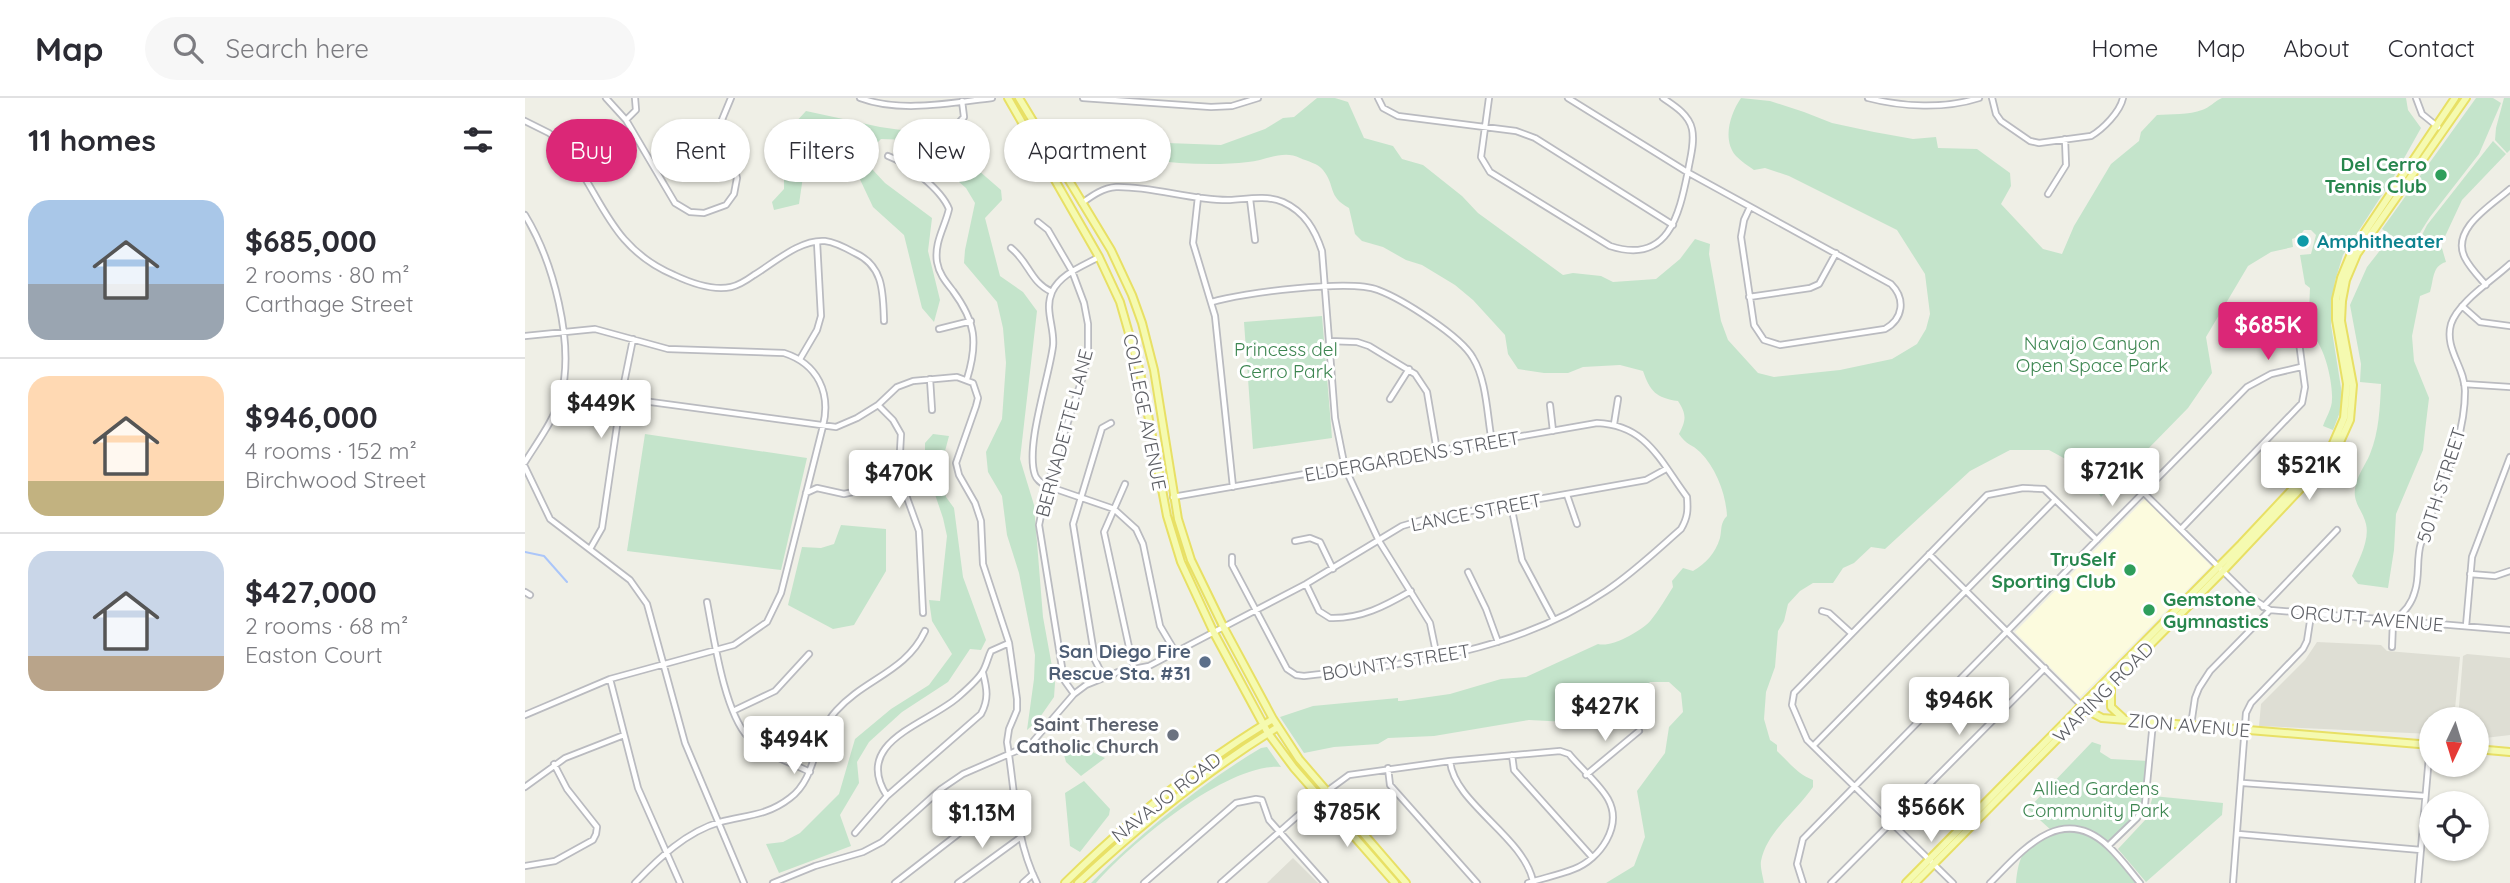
<!DOCTYPE html>
<html lang="en">
<head>
<meta charset="utf-8">
<style>
	body { margin:0; font-family:Quicksand,sans-serif; background:#f7f7f7; color:#2b2b33; height:100vh; display:flex; flex-direction:column; font-size:26px; white-space:nowrap }
	* { box-sizing:border-box; margin:0 }
	p { font-size:23px; color:#7c7c81 }
	.icon { flex:none; width:38px; height:38px; fill:none; stroke:currentColor; stroke-width:2; stroke-linecap:round; stroke-linejoin:round }
	.map { position:relative; flex:1; overflow:hidden }
	.details { display:flex; flex-direction:column; background:#fff; width:525px }
	.details>* { flex:none }
	.guide { position:absolute; left:21px; top:21px; width:665px; height:63px; display:flex; gap:14px }
	.needle { width:46px; rotate:184deg }
	.controls { position:absolute; left:1894px; top:609px; display:grid; gap:14px }
	.controls a { display:grid; place-items:center; width:70px; height:70px; border-radius:50%; background:#fff; box-shadow:0 2px 5px #0004; font-size:35px }
	.price { position:absolute; translate:-50% -60px; padding:0 16px; border-radius:7px; background:#fff; color:#222; font-size:23px; line-height:46px; filter:drop-shadow(0 2px 4px #0008) }
	.price::after { content:''; position:absolute; left:50%; top:42px; width:21px; height:16px; margin-left:-10px; background:inherit; clip-path:polygon(0 0,100% 0,50% 100%) }
	.price.current { background:#db2777; color:#fff }
	ul { padding:0; list-style:none }
	li { display:flex; align-items:center; gap:21px; height:175px; padding:0 28px }
	li+li { border-top:2px solid #e1e1e2 }
	li span { display:grid; place-items:center; flex:none; width:196px; height:140px; border-radius:21px; color:#555 }
	li>.icon { margin-inline-start:auto }
	span .icon { width:84px; height:84px; fill:#fffc; stroke-width:1 }
	li b { font-size:30px }
	h2 { display:flex; justify-content:space-between; align-items:center; height:84px; padding:0 28px; font-size:30px }
	.pill { padding:0 24px; border-radius:32px; background:#fff; box-shadow:0 2px 5px #0004; font-size:24px; line-height:63px }
	.pill.current { background:#db2777; color:#fff }
	header { display:flex; align-items:center; gap:42px; box-sizing:border-box; height:98px; padding:0 35px; background:#fff; border-bottom:2px solid #e1e1e2 }
	header strong { font-size:33px }
	nav { display:flex; gap:38px; margin-inline-start:auto; font-size:24px }
	.search { width:490px; height:63px; background:#f7f7f7; display:flex; align-items:center; gap:18px; box-sizing:border-box; padding:0 24px; border-radius:38px; color:#7c7c81; font-size:26px }
	main { display:flex; flex:1; min-height:0 }
	.map>svg:first-child { display:block }
	.commercial { fill:#fcfbde }
	.education { fill:#deded4 }
	.green { fill:#c4e4cb }
	.lines { fill:none; stroke-linecap:round; stroke-linejoin:round }
	.stream { stroke:#abc6f9; stroke-width:2 }
	.minor-casing { stroke:#babbc0; stroke-width:8 }
	.major-casing { stroke:#e8e065; stroke-width:10 }
	.minor { stroke:#fff; stroke-width:4.5 }
	.major { stroke:#f5fab0; stroke-width:6 }
	.leisure-dot { fill:#2e9e5b; stroke:#fff; stroke-width:2.5 }
	.culture-dot { fill:#0f9aa8; stroke:#fff; stroke-width:2.5 }
	.service-dot { fill:#5c6f8a; stroke:#fff; stroke-width:2.5 }
	.worship-dot { fill:#6b7280; stroke:#fff; stroke-width:2.5 }
	.labels { text-anchor:middle; dominant-baseline:central; stroke-width:6; stroke-linejoin:round; paint-order:stroke }
	.leisure-label { font-size:19px; font-weight:bold; fill:#27864d; stroke:#fff; text-anchor:end }
	.culture-label { font-size:19px; font-weight:bold; fill:#0d838f; stroke:#fff; text-anchor:start }
	.park-label { font-size:19px; fill:#3c8550; stroke:#fff }
	.street-label { font-size:19px; fill:#5d5f65; stroke:#fff }
	.service-label { font-size:19px; font-weight:bold; fill:#4e5e75; stroke:#fff; text-anchor:end }
	.worship-label { font-size:19px; font-weight:bold; fill:#5b616d; stroke:#fff; text-anchor:end }
</style>
</head>
<body>
<header>
<strong>Map</strong>
<div class="search"><svg class="icon" aria-label="search" viewBox="0 0 24 24"><circle cx="10" cy="10" r="6"/><path d="M15 15l6 6"/></svg>Search here</div>
<nav><a>Home</a><a>Map</a><a>About</a><a>Contact</a></nav>
</header>
<main>
<section class="details">
<h2>11 homes<svg class="icon" aria-label="filters" viewBox="0 0 24 24"><path d="M4 7h16M4 17h16"/><circle cx="9" cy="7" r="2"/><circle cx="15" cy="17" r="2"/></svg></h2>
<ul>
<li><span style="background:linear-gradient(#a9c7e8 60%,#9aa5b1 0)"><svg class="icon" aria-label="home" viewBox="0 0 24 24"><path d="M3 11l9-7 9 7M6 9v11h12V9"/></svg></span><div><b>$685,000</b><p>2 rooms · 80 m²</p><p>Carthage Street</p></div></li>
<li><span style="background:linear-gradient(#ffd9b3 75%,#c2b280 0)"><svg class="icon" aria-label="home" viewBox="0 0 24 24"><path d="M3 11l9-7 9 7M6 9v11h12V9"/></svg></span><div><b>$946,000</b><p>4 rooms · 152 m²</p><p>Birchwood Street</p></div></li>
<li><span style="background:linear-gradient(#c9d6e8 75%,#b9a48a 0)"><svg class="icon" aria-label="home" viewBox="0 0 24 24"><path d="M3 11l9-7 9 7M6 9v11h12V9"/></svg></span><div><b>$427,000</b><p>2 rooms · 68 m²</p><p>Easton Court</p></div></li>
</ul>
</section>
<div class="map">
<svg width="1985" height="785" viewBox="0 0 1985 785">
	<rect width="100%" height="100%" fill="#efefe6"/>
	<path class="commercial" d="M 1620,401 L 1686,468 L 1555,599 L 1490,534 Z"/>
	<path class="education" d="M 1792,544 L 1856,547 L 1862,553 L 1935,559 L 1929,621 L 1906,621 L 1906,636 L 1734,628 L 1736,606 L 1780,562 Z
		M 1942,556 L 1985,560 L 1985,637 L 1951,641 L 1951,621 L 1933,621 L 1938,558 Z
		M 768,760 L 793,785 L 742,785 Z"/>
	<path class="green" d="M 792,0 L 810,0 L 823,4 L 839,40 L 868,48 L 877,61 L 898,67 L 937,98 L 953,115 L 1038,177 L 1048,175 L 1076,178 L 1088,184 L 1131,181 L 1155,161 L 1170,141 L 1185,146 L 1184,156 L 1196,223 L 1203,242 L 1233,275 L 1249,279 L 1315,272 L 1367,261 L 1392,246 L 1401,231 L 1405,216 L 1400,176 L 1372,132 L 1264,78 L 1240,70 L 1229,72 C 1223,68 1216,63 1211,58 C 1197,42 1205,16 1216,0 L 1245,3 L 1279,14 L 1307,25 L 1349,34 L 1388,41 L 1411,39 L 1413,50 L 1452,51 L 1485,75 L 1486,88 L 1476,106 L 1518,151 L 1537,156 L 1549,128 L 1586,66 L 1614,43 L 1616,34 L 1632,17 C 1645,16 1665,17 1677,12 C 1684,10 1690,3 1697,0 L 1881,0 L 1883,12 L 1896,30 L 1868,80 L 1818,157 L 1810,183 L 1806,227 L 1817,296 L 1815,314 L 1808,332 L 1798,328 C 1801,319 1807,311 1807,301 C 1808,285 1799,241 1783,235 L 1785,190 L 1780,186 L 1775,157 L 1786,156 L 1791,137 L 1786,132 L 1779,132 L 1775,138 L 1767,141 L 1768,149 L 1746,154 L 1723,168 L 1681,239 L 1687,275 L 1663,310 L 1576,399 L 1567,385 L 1546,364 L 1524,352 L 1485,352 L 1445,373 L 1360,451 L 1346,449 L 1329,465 L 1318,470 L 1308,485 L 1288,485 L 1275,493 L 1263,506 L 1259,523 L 1253,533 L 1250,569 L 1241,594 L 1239,621 L 1245,642 L 1252,647 L 1252,653 C 1264,664 1272,676 1288,682 L 1288,689 C 1271,714 1242,733 1236,763 C 1235,769 1238,779 1239,785 L 1081,785 L 1109,768 L 1120,739 L 1112,693 L 1140,655 L 1144,629 L 1158,614 L 1156,595 L 1144,584 L 1125,584 L 1116,593 L 1094,602 L 1096,606 L 1091,608 L 1086,604 L 1063,618 L 1043,624 L 1004,622 L 909,638 L 863,640 L 853,646 L 809,649 L 779,655 L 755,619 L 788,608 L 873,600 L 873,603 L 876,603 L 925,596 L 976,581 L 1001,579 L 1073,546 C 1086,550 1117,533 1126,522 C 1134,512 1141,500 1148,489 L 1147,483 L 1158,470 L 1168,473 C 1181,465 1190,456 1195,440 C 1197,431 1195,425 1202,418 C 1201,396 1191,370 1175,354 C 1167,346 1161,347 1154,336 C 1161,322 1162,317 1153,303 C 1131,300 1125,293 1118,273 L 1095,267 L 1058,269 L 1043,275 L 1019,275 L 993,271 L 983,256 L 980,237 L 948,202 L 930,187 L 897,167 L 881,162 L 858,149 L 837,143 L 830,136 L 824,110 C 802,98 811,88 798,72 C 794,66 782,63 775,60 C 758,51 740,63 723,64 C 673,70 612,62 563,52 L 562,42 L 696,47 L 740,31 L 758,20 L 769,19 Z
		M 1951,0 L 1968,0 L 1976,5 L 1954,56 L 1905,119 L 1889,144 L 1872,141 L 1857,131 Z
		M 1979,0 L 1985,0 L 1985,52 L 1982,55 L 1970,42 L 1971,30 Z
		M 281,13 L 355,29 L 390,34 L 438,59 L 476,92 L 477,102 L 460,120 L 475,178 L 498,194 L 512,213 L 495,361 L 509,407 L 518,519 L 530,585 L 529,599 L 513,622 L 502,632 L 509,581 L 510,557 L 494,475 L 482,437 L 477,398 L 463,374 L 461,354 L 477,321 L 481,265 L 478,230 L 472,204 L 439,165 L 440,152 L 450,105 L 441,90 L 385,42 L 356,41 L 342,55 L 334,57 L 360,85 L 407,120 L 403,153 L 415,202 L 409,224 L 397,210 L 379,137 L 348,109 L 331,73 L 315,61 L 280,65 L 274,106 L 249,112 L 247,104 L 259,91 L 259,66 L 242,61 L 252,31 L 269,26 Z
		M 1968,43 L 1981,56 L 1937,102 L 1916,147 L 1921,164 C 1907,168 1909,181 1905,194 L 1895,198 L 1887,238 L 1889,263 L 1904,300 L 1900,333 L 1898,352 L 1871,416 L 1869,452 L 1863,490 L 1833,486 L 1827,478 C 1833,463 1845,443 1841,426 C 1838,413 1828,405 1830,391 C 1832,377 1840,368 1845,356 C 1854,334 1855,309 1856,286 L 1835,284 L 1836,266 L 1825,207 L 1842,169 L 1860,146 L 1891,149 L 1902,127 Z
		M 797,218 L 807,340 L 728,351 L 719,224 Z
		M 120,336 L 282,360 L 256,472 L 102,453 Z
		M 408,336 L 424,338 L 420,353 L 414,366 L 415,381 L 421,399 L 429,410 L 438,479 L 461,542 L 456,552 L 445,551 L 423,584 L 377,614 L 344,644 L 332,664 L 334,685 L 315,717 L 326,748 L 254,775 L 241,746 L 258,744 L 275,735 L 314,696 L 330,641 L 366,611 L 404,587 L 427,556 L 407,523 L 404,502 L 415,503 L 422,438 L 418,420 L 400,367 L 400,345 Z
		M 316,427 L 361,431 L 361,473 L 329,527 L 308,531 L 263,507 L 277,449 L 296,450 L 309,446 Z
		M 543,642 L 580,660 L 556,678 L 541,664 L 538,653 Z
		M 1567,644 L 1576,647 L 1575,654 L 1586,661 L 1624,663 L 1621,701 L 1616,714 L 1583,748 L 1615,785 L 1491,785 C 1494,754 1500,748 1527,733 L 1503,711 Z
		M 742,649 L 756,669 C 702,665 606,745 571,785 L 566,785 C 617,734 674,687 736,650 Z
		M 559,683 L 585,711 L 584,717 L 555,754 L 545,748 L 540,695 Z
		M 1628,698 L 1698,705 L 1697,717 L 1621,784 L 1593,751 L 1621,721 Z"/>
	<g class="lines">
		<path class="stream" d="M 0,454 L 19,458 L 42,484"/>
		<g class="minor-casing">
			<path id="minor" d="M 81,0 L 101,22 L 150,105 L 165,114 L 179,115 L 201,107 L 209,96 L 212,80 L 209,69 L 194,41 L 194,29 L 206,0
				M 335,0 C 375,15 425,5 467,0
				M 558,0 L 686,9 L 707,8 L 733,0
				M 853,0 L 858,10 L 873,18 L 991,33 L 1010,40 L 1148,127
				M 964,0 L 956,59 L 965,74 L 1085,148 C 1143,167 1154,118 1163,73 C 1165,60 1170,45 1167,31 C 1164,17 1150,8 1138,0
				M 1043,0 L 1162,74 L 1366,186 C 1381,201 1378,221 1360,231 L 1255,247 L 1239,242 L 1229,227 L 1216,139 L 1219,122 L 1225,109
				M 1343,0 C 1377,9 1420,11 1454,0
				M 1467,0 L 1471,16 L 1476,23 L 1505,43 L 1514,45 L 1566,38 C 1578,31 1595,14 1598,0
				M 1891,0 L 1897,16 L 1913,29
				M 101,22 L 111,12 L 110,0
				M 0,23 L 24,35 L 34,43 C 77,93 81,148 149,177 C 166,185 187,193 206,189 C 215,187 222,182 229,177 C 249,165 275,141 300,143 C 310,144 321,150 330,155 C 359,168 358,195 359,223
				M 398,36 L 430,29 L 439,19 L 437,3
				M 363,58 C 382,65 416,91 424,111 C 420,129 409,144 412,164 C 414,176 421,184 428,193 C 451,224 453,245 442,281
				M 1523,96 L 1541,67 L 1540,41
				M 673,99 L 668,145 L 690,218 L 708,389
				M 725,101 L 730,142
				M 557,105 C 568,97 578,90 591,89 C 629,88 667,103 705,102 C 722,101 742,97 758,104 C 780,114 790,132 797,153 L 810,320 L 820,370 L 854,443 L 905,525 L 912,559
				M 0,117 C 28,163 50,245 36,298 C 29,322 13,343 0,364
				M 513,124 L 523,132 L 547,173 L 559,205 L 563,226 L 563,257 L 558,278 L 522,388 L 514,427 L 539,582 L 549,596
				M 486,150 C 504,164 505,184 527,194
				M 574,159 C 558,168 535,176 527,194 C 519,212 530,230 528,248 C 524,280 500,348 510,377 C 512,383 517,385 522,388 L 589,411 L 611,431 L 618,446 L 635,528 L 651,555
				M 1961,187 C 1954,179 1945,170 1940,160 C 1925,131 1967,107 1985,91
				M 1224,199 L 1285,190 L 1294,186 L 1311,155
				M 687,204 C 716,195 825,181 853,192 C 877,201 936,238 948,260 C 962,283 962,318 967,344
				M 1937,208 L 1955,224 L 1985,228
				M 414,231 L 446,223
				M 0,238 L 70,231 L 143,251 L 259,255 C 293,266 306,295 298,328 L 256,495 L 242,524 L 209,547 L 85,581 L 0,617
				M 804,243 L 832,244 L 844,248 L 890,276 L 902,294 L 912,353
				M 275,261 L 292,232 L 296,218 L 292,144
				M 405,281 L 407,312
				M 1939,286 L 1985,289
				M 96,300 L 311,329 L 332,320 L 353,307 L 372,289 L 388,283 L 432,279 L 448,285 L 453,300 L 451,308 L 431,365 L 434,377 L 450,405 L 456,423 L 458,466 L 484,545 L 492,601 L 492,612 L 484,631 L 482,644 C 490,692 490,741 512,785
				M 865,301 L 884,271
				M 353,307 L 368,322 L 376,336 L 374,371 L 377,386 L 394,433 L 398,515
				M 1025,307 L 1028,333
				M 1089,326 L 1093,301
				M 0,369 L 25,421 L 105,482 L 122,506 L 160,645 L 219,785
				M 600,386 L 579,434 L 609,572
				M 281,395 L 292,390 L 319,396 L 337,392
				M 1619,395 L 1722,497 L 1745,512 L 1985,532
				M 1042,397 L 1052,426
				M 648,399 L 1072,325 C 1122,327 1135,363 1162,399 C 1163,412 1163,419 1156,431 C 1132,452 1108,475 1081,493 C 991,554 885,566 779,578 L 771,577 L 762,571 L 707,467 L 707,459
				M 986,407 L 997,462 L 1029,522
				M 1656,431 L 1777,305 L 1780,289 L 1773,237
				M 770,443 L 785,440 L 795,444 L 808,471
				M 65,451 L 77,430 L 96,300 L 108,241
				M 1404,456 L 1556,607
				M 943,474 L 961,511 L 973,544
				M 1945,476 L 1970,478 L 1985,473
				M 781,486 L 794,513 L 805,520 C 836,521 860,508 886,493
				M 0,494 L 5,497
				M 182,504 C 189,540 199,613 223,639 C 238,656 265,664 285,674
				M 1738,509 L 1812,432
				M 1297,513 L 1304,515 L 1326,535
				M 1869,522 C 1879,515 1887,505 1890,493 C 1895,478 1891,460 1896,445 C 1912,394 1940,347 1940,293 C 1940,269 1919,251 1926,226 C 1933,204 1968,182 1985,166
				M 1941,528 L 1947,459 L 1985,359
				M 1867,549 L 1868,523
				M 578,578 L 570,562 L 548,426 L 577,330 L 586,325
				M 85,581 L 113,690 L 155,785
				M 208,613 L 250,593 L 284,556
				M 1666,627 L 1670,600 L 1674,590 L 1685,573 L 1745,512
				M 1288,648 L 1530,402
				M 987,657 L 989,672 L 1067,759
				M 925,663 C 929,705 998,738 1008,783
				M 863,670 L 865,687 L 952,785
				M 1061,677 L 1114,633
				M 1718,685 L 1900,698
				M 0,689 L 40,660 L 99,637
				M 362,698 C 327,644 400,627 432,600 C 440,593 453,582 458,573 C 462,566 463,559 466,553 L 484,545
				M 330,735 L 362,698 L 456,616 C 464,601 462,591 458,575
				M 1713,736 L 1896,752
				M 1583,748 L 1612,720 L 1620,706 L 1628,624
				M 0,768 L 30,763 L 68,742 L 71,736 L 72,729 L 42,691 L 29,666
				M 110,785 C 134,760 161,734 195,724 C 221,717 242,718 265,700 C 293,679 288,638 311,613 C 339,581 381,574 400,533
				M 248,785 L 290,768 L 338,754 L 357,744 L 416,691 L 438,676 L 505,647 L 549,596 L 561,587 L 593,574 L 624,568 L 781,486 L 877,428 L 901,421 L 1121,382 L 1141,371
				M 370,785 L 468,709 L 489,701
				M 433,785 L 496,739
				M 498,785 L 508,776
				M 619,785 L 711,705 L 731,701 L 737,702 L 744,722 L 800,785
				M 696,785 L 794,699 L 824,677 L 925,663 L 1035,653 L 1044,656 C 1056,671 1074,685 1083,701 C 1098,728 1075,761 1049,771 C 1034,777 1018,780 1003,785
				M 1278,785 L 1272,766 L 1278,741 L 1722,289 L 1746,276 L 1776,269
				M 1306,785 L 1520,570
				M 1428,785 L 1282,642 L 1267,607 L 1269,595 L 1462,397 L 1498,390 L 1519,391 L 1572,442
				M 1465,785 C 1497,753 1536,704 1583,748 C 1595,759 1605,773 1615,785
				M 1708,785 L 1721,615 L 1726,605 L 1778,551 L 1782,543 L 1786,517
				M 1893,785 L 1905,647"/>
		</g>
		<g class="major-casing">
			<path id="major" d="M 483,0 L 574,159 L 595,204 L 615,274 L 642,418 L 656,464 L 689,535 L 743,635 L 769,670 L 870,785
				M 494,0 L 586,152 L 607,197 L 617,225 L 629,272 L 653,421 L 666,462 L 699,530 L 748,621 L 774,661 L 881,785
				M 1586,588 L 1586,609 L 1598,620
				M 1560,611 L 1577,620 L 1906,647
				M 1951,651 L 1985,654
				M 540,785 C 603,723 672,667 748,621
				M 553,785 C 615,727 681,673 753,629
				M 1381,785 L 1716,446 L 1806,350 L 1819,320 L 1822,286 L 1811,222 L 1811,201 L 1816,180 L 1827,153 L 1930,0
				M 1390,785 L 1698,473 L 1811,353 L 1825,322 L 1828,287 L 1816,223 L 1817,203 L 1821,182 L 1832,156 L 1941,0"/>
		</g>
		<use href="#minor" class="minor"/>
		<use href="#major" class="major"/>
	</g>
	<g class="leisure-dot">
		<circle cx="1916" cy="77" r="7"/>
		<circle cx="1605" cy="472" r="7"/>
		<circle cx="1624" cy="512" r="7"/>
	</g>
	<circle class="culture-dot" cx="1778" cy="143" r="7"/>
	<circle class="service-dot" cx="680" cy="564" r="7"/>
	<circle class="worship-dot" cx="648" cy="637" r="7"/>
	<g class="labels">
		<g class="leisure-label">
			<text x="1902" y="66">Del Cerro<tspan x="1902" dy="22">Tennis Club</tspan></text>
			<text x="1591" y="461">TruSelf<tspan x="1591" dy="22">Sporting Club</tspan></text>
			<text x="1638" y="501" text-anchor="start">Gemstone<tspan x="1638" dy="22">Gymnastics</tspan></text>
		</g>
		<g class="culture-label">
			<text x="1792" y="143">Amphitheater</text>
		</g>
		<g class="park-label">
			<text x="1567" y="245">Navajo Canyon<tspan x="1567" dy="22">Open Space Park</tspan></text>
			<text x="761" y="251">Princess del<tspan x="761" dy="22">Cerro Park</tspan></text>
			<text x="1571" y="690">Allied Gardens<tspan x="1571" dy="22">Community Park</tspan></text>
		</g>
		<g class="street-label">
			<text transform="translate(620 314) rotate(79)">COLLEGE AVENUE</text>
			<text transform="translate(539 335) rotate(-75)">BERNADETTE LANE</text>
			<text transform="translate(887 358) rotate(-10)">ELDERGARDENS STREET</text>
			<text transform="translate(1916 387) rotate(-72)">50TH STREET</text>
			<text transform="translate(951 414) rotate(-11)">LANCE STREET</text>
			<text transform="translate(1842 520) rotate(5)">ORCUTT AVENUE</text>
			<text transform="translate(871 564) rotate(-9)">BOUNTY STREET</text>
			<text transform="translate(1578 594) rotate(-45)">WARING ROAD</text>
			<text transform="translate(1664 627) rotate(5)">ZION AVENUE</text>
			<text transform="translate(641 699) rotate(-38)">NAVAJO ROAD</text>
		</g>
		<g class="service-label">
			<text x="666" y="553">San Diego Fire<tspan x="666" dy="22">Rescue Sta. #31</tspan></text>
		</g>
		<g class="worship-label">
			<text x="634" y="626">Saint Therese<tspan x="634" dy="22">Catholic Church</tspan></text>
		</g>
	</g>
</svg>
<div class="controls">
<a><svg class="needle" viewBox="-14 -14 28 28"><path d="M0-13l5 13h-10z" fill="#e53935"/><path d="M0 13l5-13h-10z" fill="#7c7c81"/></svg></a>
<a><svg class="icon" aria-label="locate" viewBox="0 0 24 24"><circle cx="12" cy="12" r="6"/><path d="M12 2v4M12 18v4M2 12h4M18 12h4"/></svg></a>
</div>
<b class="price current" style="left:1743px;top:264px">$685K</b>
<b class="price" style="left:76px;top:342px">$449K</b>
<b class="price" style="left:1784px;top:404px">$521K</b>
<b class="price" style="left:1587px;top:410px">$721K</b>
<b class="price" style="left:374px;top:412px">$470K</b>
<b class="price" style="left:1434px;top:639px">$946K</b>
<b class="price" style="left:1080px;top:645px">$427K</b>
<b class="price" style="left:269px;top:678px">$494K</b>
<b class="price" style="left:1406px;top:746px">$566K</b>
<b class="price" style="left:822px;top:751px">$785K</b>
<b class="price" style="left:457px;top:752px">$1.13M</b>
<div class="guide">
<a class="pill current">Buy</a>
<a class="pill">Rent</a>
<a class="pill">Filters</a>
<a class="pill">New</a>
<a class="pill">Apartment</a>
</div>
</div>
</main>
</body>
</html>
